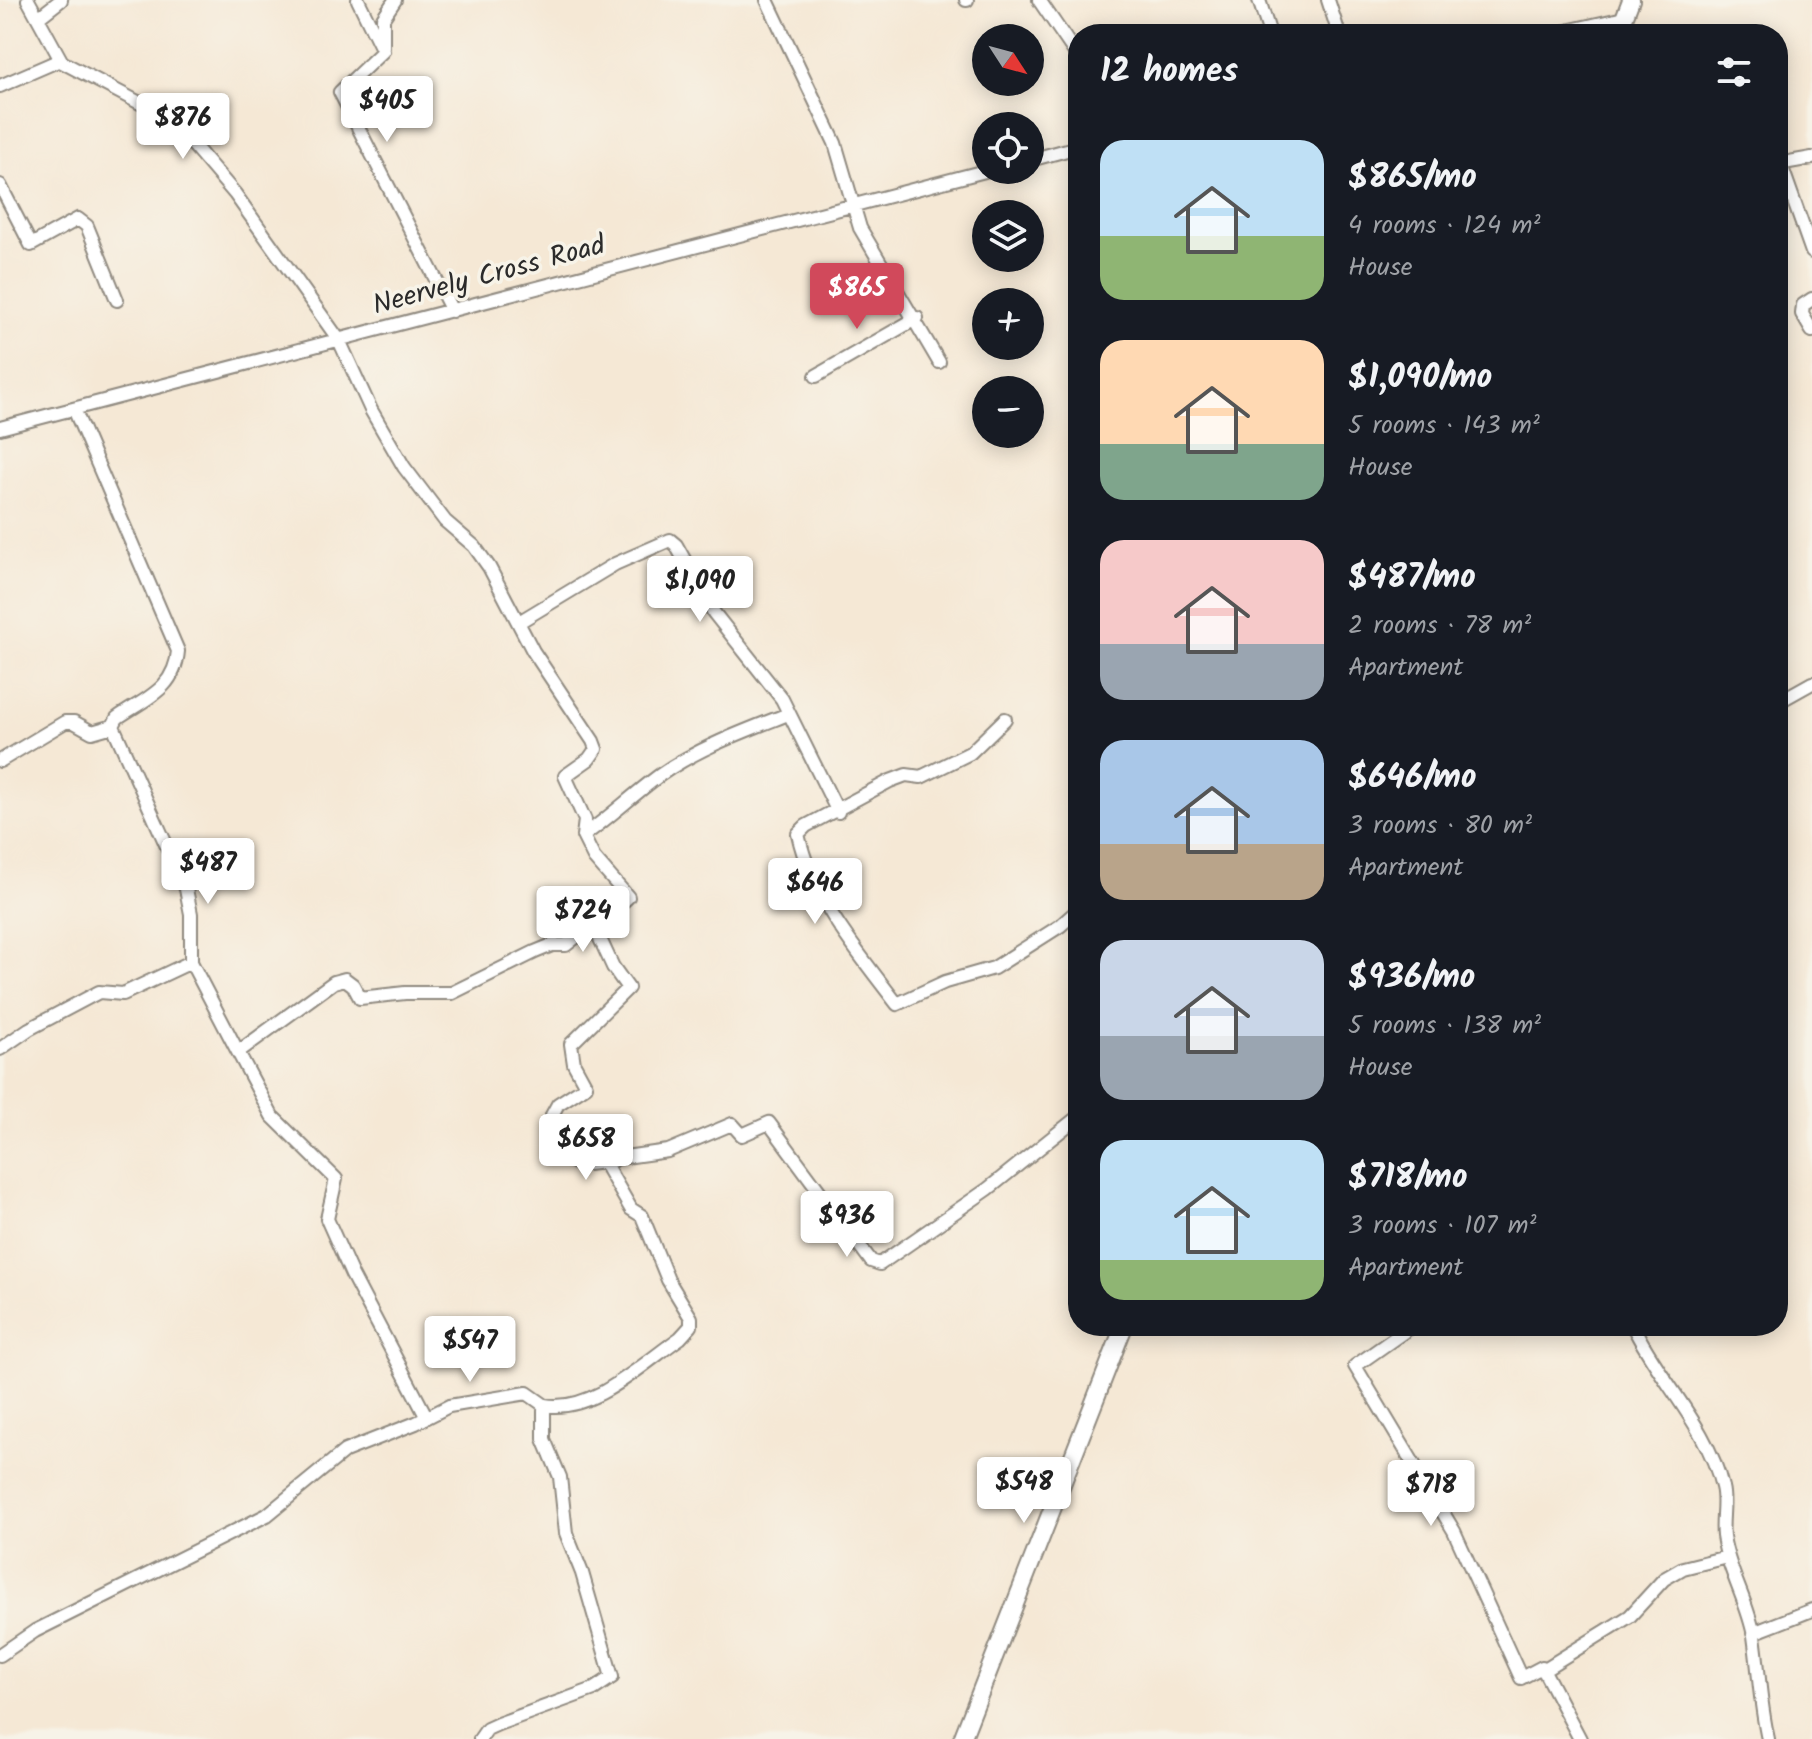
<!DOCTYPE html>
<html lang="en">
<head>
<meta charset="utf-8">
<style>
	body { margin:0; font-family:Kalam,sans-serif; background:#242831; color:#f1f3f6; height:100vh; display:flex; flex-direction:column; font-size:30px; white-space:nowrap }
	* { box-sizing:border-box; margin:0 }
	p { font-size:26px; color:#9ea1a6 }
	.icon { flex:none; width:44px; height:44px; fill:none; stroke:currentColor; stroke-width:2; stroke-linecap:round; stroke-linejoin:round }
	.map { position:relative; flex:1; overflow:hidden }
	.details { position:absolute; left:1068px; top:24px; width:720px; height:1312px; display:flex; flex-direction:column; background:#171b24; border-radius:32px; box-shadow:0 4px 20px #0003 }
	.details>* { flex:none }
	.needle { width:52px; rotate:126deg }
	.controls { position:absolute; left:972px; top:24px; display:grid; gap:16px }
	.controls a { display:grid; place-items:center; width:72px; height:72px; border-radius:50%; background:#171b24; box-shadow:0 4px 20px #0003; font-size:40px }
	.price { position:absolute; translate:-50% -68px; padding:0 18px; border-radius:8px; background:#fff; color:#222; font-size:26px; line-height:52px; filter:drop-shadow(0 2px 4px #0008) }
	.price::after { content:''; position:absolute; left:50%; top:48px; width:24px; height:18px; margin-left:-12px; background:inherit; clip-path:polygon(0 0,100% 0,50% 100%) }
	.price.selected { background:#d1495b; color:#fff }
	ul { padding:0; list-style:none }
	li { display:flex; align-items:center; gap:24px; height:200px; padding:0 32px }
	li span { display:grid; place-items:center; flex:none; width:224px; height:160px; border-radius:24px; color:#555 }
	li>.icon { margin-inline-start:auto }
	span .icon { width:96px; height:96px; fill:#fffc; stroke-width:1 }
	li b { font-size:34px }
	h2 { display:flex; justify-content:space-between; align-items:center; height:96px; padding:0 32px; font-size:34px }
	.map>svg:first-child { display:block }
	.lines { fill:none; stroke-linecap:round; stroke-linejoin:round }
	.minor-casing { stroke:#908a80; stroke-width:16 }
	.major-casing { stroke:#908a80; stroke-width:20 }
	.minor { stroke:#fff; stroke-width:12 }
	.major { stroke:#fff; stroke-width:16 }
	.labels { text-anchor:middle; dominant-baseline:central; stroke-width:7; stroke-linejoin:round; paint-order:stroke }
	.street-label { font-size:28px; fill:#2b2b2b; stroke:#f7f3e8 }
</style>
</head>
<body>
<div class="map">
<svg width="1812" height="1739" viewBox="0 0 1812 1739">
	<rect width="100%" height="100%" fill="#f7f3e8"/>
	<filter id="ink" filterUnits="userSpaceOnUse"><feTurbulence type="fractalNoise" baseFrequency=".0125" numOctaves="2"/><feDisplacementMap in="SourceGraphic" scale="16" xChannelSelector="R" yChannelSelector="G"/><feConvolveMatrix kernelMatrix="1 2 1 2 8 2 1 2 1" color-interpolation-filters="sRGB"/></filter>
	<filter id="wash" filterUnits="userSpaceOnUse"><feTurbulence type="fractalNoise" baseFrequency=".006" numOctaves="4" result="noise"/><feDisplacementMap in="SourceGraphic" scale="32" xChannelSelector="R" yChannelSelector="G"/><feGaussianBlur stdDeviation="1.8" result="paint"/><feColorMatrix in="noise" values="0 0 0 0 0 0 0 0 0 0 0 0 0 0 0 0 0 1.4 0 .05"/><feComposite in="paint" operator="in"/></filter>
	<g filter="url(#wash)">
		<rect width="100%" height="100%" fill="#f5e8d5"/>
	</g>
	<g filter="url(#ink)">
		<g class="lines">
			<g class="minor-casing">
				<path id="minor" d="M 28,0 L 62,62 L 172,120 L 235,194 L 339,340 L 371,410 L 404,467 L 445,521 L 474,546 L 489,567 L 533,651 L 593,741 L 596,749 L 589,759 L 565,776 L 585,820 L 583,836
					M 358,0 L 383,51 L 340,92 L 452,311
					M 767,0 L 835,143 L 860,228 L 939,362
					M 966,0 L 967,0
					M 1039,0 L 1078,57
					M 1259,0 L 1270,34
					M 1328,0 L 1339,34
					M 38,18 L 61,0
					M 1624,19 L 1634,34
					M 1553,34 L 1624,18
					M 383,48 L 383,18 L 395,0
					M 0,86 L 60,60
					M 1030,160 L 1078,147
					M 1778,164 L 1812,158
					M 1781,165 L 1812,252
					M 0,185 L 31,245 L 78,219 L 87,226 L 117,300
					M 1812,299 L 1803,305 L 1802,314 L 1812,331
					M 816,376 L 917,318
					M 74,409 L 178,651 C 175,689 146,698 117,718 L 113,726 L 186,889 L 191,914 L 191,962 L 238,1052 L 272,1116 L 336,1179 L 327,1219 L 352,1275 L 426,1416
					M 0,428 L 989,170
					M 519,622 L 615,564 L 670,540 L 676,545 L 714,613 L 782,699 L 838,812
					M 1778,702 L 1812,683
					M 1005,719 L 970,753 L 921,777 L 906,775 L 890,781 L 806,826 L 798,834 C 813,901 857,951 897,1004 L 945,982 L 994,968 L 1060,926 L 1078,910
					M 0,761 L 65,722 L 74,722 L 92,732 L 113,726
					M 0,1049 L 29,1029 L 99,992 L 123,994 L 191,962
					M 238,1052 L 334,982 L 345,979 L 353,985 L 360,998 L 405,993 L 452,993 L 535,952 L 552,945 L 566,945 L 586,929 L 595,928 L 628,897 L 594,858 L 583,836 C 610,817 634,794 660,775 C 698,748 745,731 788,714
					M 605,1164 L 618,1158 L 668,1151 L 732,1124 L 742,1135 L 769,1123 L 871,1261 L 880,1264 L 988,1189 L 1078,1117
					M 1412,1326 L 1355,1366 L 1454,1531 L 1521,1678 L 1542,1667 L 1580,1739
					M 1633,1326 C 1659,1380 1708,1427 1722,1487 C 1726,1502 1721,1520 1723,1536 C 1728,1571 1748,1602 1754,1636 C 1759,1670 1760,1705 1768,1739
					M 544,1405 C 592,1414 642,1364 680,1338 L 691,1326 L 691,1318 L 668,1280 L 642,1216 L 631,1209 L 604,1162 L 579,1165 L 573,1161 L 552,1115 L 558,1104 L 586,1086 L 574,1064 L 571,1044 L 628,988 L 613,967 L 595,928
					M 1753,1633 L 1812,1610
					M 0,1655 L 35,1631 L 267,1515 L 345,1451 L 416,1423 L 449,1406 L 527,1393 L 544,1405 L 544,1439 L 560,1477 L 566,1533 L 582,1573 L 612,1677 L 594,1689 L 498,1724 L 487,1729 L 480,1739
					M 1543,1670 L 1630,1616 L 1664,1579 L 1683,1568 L 1727,1557"/>
			</g>
			<g class="major-casing">
				<path id="major" d="M 1618,34 L 1631,0
					M 962,1739 L 1124,1326"/>
			</g>
			<use href="#minor" class="minor"/>
			<use href="#major" class="major"/>
		</g>
	</g>
	<g class="labels">
		<g class="street-label">
			<text transform="translate(489 276) rotate(-15)">Neervely Cross Road</text>
		</g>
	</g>
</svg>
<div class="controls">
<a><svg class="needle" viewBox="-14 -14 28 28"><path d="M0-13l5 13h-10z" fill="#e53935"/><path d="M0 13l5-13h-10z" fill="#9ea1a6"/></svg></a>
<a><svg class="icon" aria-label="locate" viewBox="0 0 24 24"><circle cx="12" cy="12" r="6"/><path d="M12 2v4M12 18v4M2 12h4M18 12h4"/></svg></a>
<a><svg class="icon" aria-label="layers" viewBox="0 0 24 24"><path d="M12 4l9 5-9 5-9-5zM3 14l9 5 9-5"/></svg></a>
<a>+</a>
<a>−</a>
</div>
<b class="price" style="left:387px;top:144px">$405</b>
<b class="price" style="left:183px;top:161px">$876</b>
<b class="price selected" style="left:857px;top:331px">$865</b>
<b class="price" style="left:700px;top:624px">$1,090</b>
<b class="price" style="left:208px;top:906px">$487</b>
<b class="price" style="left:815px;top:926px">$646</b>
<b class="price" style="left:583px;top:954px">$724</b>
<b class="price" style="left:586px;top:1182px">$658</b>
<b class="price" style="left:847px;top:1259px">$936</b>
<b class="price" style="left:470px;top:1384px">$547</b>
<b class="price" style="left:1024px;top:1525px">$548</b>
<b class="price" style="left:1431px;top:1528px">$718</b>
<section class="details">
<h2>12 homes<svg class="icon" aria-label="filters" viewBox="0 0 24 24"><path d="M4 7h16M4 17h16"/><circle cx="9" cy="7" r="2"/><circle cx="15" cy="17" r="2"/></svg></h2>
<ul>
<li><span style="background:linear-gradient(#bfe0f5 60%,#8fb573 0)"><svg class="icon" aria-label="home" viewBox="0 0 24 24"><path d="M3 11l9-7 9 7M6 9v11h12V9"/></svg></span><div><b>$865/mo</b><p>4 rooms · 124 m²</p><p>House</p></div></li>
<li><span style="background:linear-gradient(#ffd9b3 65%,#7fa58c 0)"><svg class="icon" aria-label="home" viewBox="0 0 24 24"><path d="M3 11l9-7 9 7M6 9v11h12V9"/></svg></span><div><b>$1,090/mo</b><p>5 rooms · 143 m²</p><p>House</p></div></li>
<li><span style="background:linear-gradient(#f6c9c9 65%,#9aa5b1 0)"><svg class="icon" aria-label="home" viewBox="0 0 24 24"><path d="M3 11l9-7 9 7M6 9v11h12V9"/></svg></span><div><b>$487/mo</b><p>2 rooms · 78 m²</p><p>Apartment</p></div></li>
<li><span style="background:linear-gradient(#a9c7e8 65%,#b9a48a 0)"><svg class="icon" aria-label="home" viewBox="0 0 24 24"><path d="M3 11l9-7 9 7M6 9v11h12V9"/></svg></span><div><b>$646/mo</b><p>3 rooms · 80 m²</p><p>Apartment</p></div></li>
<li><span style="background:linear-gradient(#c9d6e8 60%,#9aa5b1 0)"><svg class="icon" aria-label="home" viewBox="0 0 24 24"><path d="M3 11l9-7 9 7M6 9v11h12V9"/></svg></span><div><b>$936/mo</b><p>5 rooms · 138 m²</p><p>House</p></div></li>
<li><span style="background:linear-gradient(#bfe0f5 75%,#8fb573 0)"><svg class="icon" aria-label="home" viewBox="0 0 24 24"><path d="M3 11l9-7 9 7M6 9v11h12V9"/></svg></span><div><b>$718/mo</b><p>3 rooms · 107 m²</p><p>Apartment</p></div></li>
</ul>
</section>
</div>
</body>
</html>
